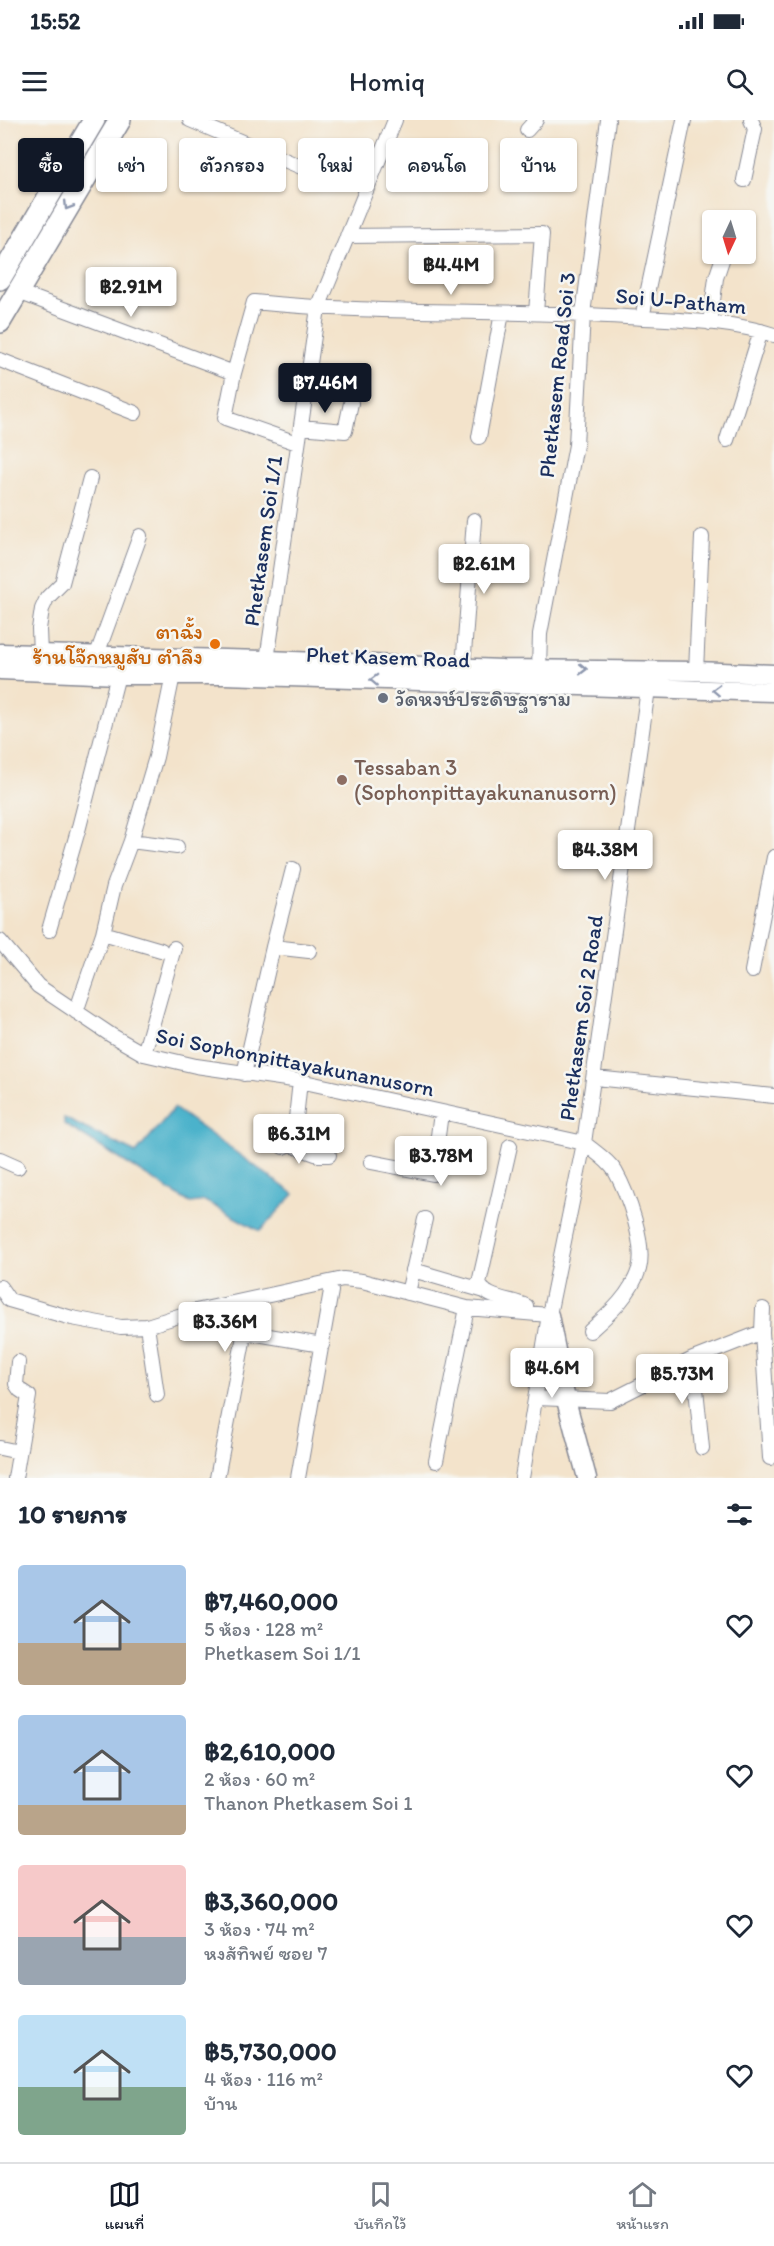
<!DOCTYPE html>
<html lang="th">
<head>
<meta charset="utf-8">
<style>
	body { margin:0; font-family:Itim,"Playpen Sans Thai",sans-serif; background:#f2f2f3; color:#1f2937; height:100vh; display:flex; flex-direction:column; font-size:22px; white-space:nowrap }
	* { box-sizing:border-box; margin:0 }
	p { font-size:20px; color:#747a83 }
	.icon { flex:none; width:33px; height:33px; fill:none; stroke:currentColor; stroke-width:2; stroke-linecap:round; stroke-linejoin:round }
	.map { position:relative; height:1358px; overflow:hidden }
	.details { display:flex; flex-direction:column; background:#fff; flex:1 }
	.details>* { flex:none }
	.banner { position:absolute; left:18px; top:18px; width:738px; height:54px; display:flex; gap:12px }
	.needle { width:39px; rotate:184deg }
	.controls { position:absolute; left:702px; top:90px; display:grid; gap:12px }
	.controls a { display:grid; place-items:center; width:54px; height:54px; border-radius:6px; background:#fff; box-shadow:0 2px 4px #0004; font-size:30px }
	.price { position:absolute; translate:-50% -51px; padding:0 14px; border-radius:6px; background:#fff; color:#222; font-size:20px; line-height:39px; filter:drop-shadow(0 2px 3px #0008) }
	.price::after { content:''; position:absolute; left:50%; top:36px; width:18px; height:14px; margin-left:-9px; background:inherit; clip-path:polygon(0 0,100% 0,50% 100%) }
	.price.on { background:#111827; color:#fff }
	ul { padding:0; list-style:none }
	li { display:flex; align-items:center; gap:18px; height:150px; padding:0 18px }
	li span { display:grid; place-items:center; flex:none; width:168px; height:120px; border-radius:6px; color:#555 }
	li>.icon { margin-inline-start:auto }
	span .icon { width:72px; height:72px; fill:#fffc; stroke-width:1 }
	li b { font-size:26px }
	h2 { display:flex; justify-content:space-between; align-items:center; height:72px; padding:0 18px; font-size:26px }
	.pill { padding:0 21px; border-radius:6px; background:#fff; box-shadow:0 2px 4px #0004; font-size:21px; line-height:54px }
	.pill.on { background:#111827; color:#fff }
	.status { display:flex; justify-content:space-between; align-items:center; height:42px; padding:0 30px; background:#fff; direction:ltr }
	.status svg { height:16px; fill:currentColor }
	header { display:flex; justify-content:space-between; align-items:center; height:78px; padding:0 18px; background:#fff; font-size:27px; font-weight:600 }
	.tabs { display:flex; justify-content:space-around; align-items:center; height:84px; border-top:2px solid #e0e1e3; background:#fff; font-size:16px; color:#747a83 }
	.tabs a { display:grid; justify-items:center; gap:3px }
	.tabs .on { color:#111827 }
	.map>svg:first-child { display:block }
	.water { fill:#4cb2cb; stroke:#347094; stroke-width:1.5 }
	.lines { fill:none; stroke-linecap:round; stroke-linejoin:round }
	.street-casing { stroke:#878994; stroke-width:16 }
	.secondary-casing { stroke:#878994; stroke-width:21 }
	.primary-casing { stroke:#878994; stroke-width:24 }
	.street { stroke:#fff; stroke-width:14 }
	.secondary { stroke:#fff; stroke-width:18 }
	.primary { stroke:#fff; stroke-width:21 }
	.oneway { stroke:#8d97ae }
	.food-dot { fill:#e8710a; stroke:#f6f6f2; stroke-width:2 }
	.worship-dot { fill:#6b7280; stroke:#f6f6f2; stroke-width:2 }
	.education-dot { fill:#8d6e63; stroke:#f6f6f2; stroke-width:2 }
	.labels { text-anchor:middle; dominant-baseline:central; stroke-width:5; stroke-linejoin:round; paint-order:stroke }
	.street-label { font-size:22px; fill:#1b2f5e; stroke:#f6f6f2 }
	.food-label { font-size:22px; fill:#c56008; stroke:#f6f6f2; text-anchor:end }
	.worship-label { font-size:22px; fill:#5b616d; stroke:#f6f6f2; text-anchor:start }
	.education-label { font-size:22px; fill:#785e54; stroke:#f6f6f2; text-anchor:start }
</style>
</head>
<body>
<div class="status"><b>15:52</b><svg viewBox="0 0 49 12"><path d="M0 12V9h3v3zM5 12V6h3v6zM10 12V3h3v9zM15 12V0h3v12zM26 1h20v11H26zM47 4h2v5h-2z"/></svg></div>
<header><svg class="icon" aria-label="menu" viewBox="0 0 24 24"><path d="M4 6h16M4 12h16M4 18h16"/></svg>Homiq<svg class="icon" aria-label="search" viewBox="0 0 24 24"><circle cx="10" cy="10" r="6"/><path d="M15 15l6 6"/></svg></header>
<div class="map">
<svg width="774" height="1358" viewBox="0 0 774 1358">
	<rect width="100%" height="100%" fill="#f6f6f2"/>
	<filter id="ink" filterUnits="userSpaceOnUse"><feTurbulence type="fractalNoise" baseFrequency=".0167" numOctaves="2"/><feDisplacementMap in="SourceGraphic" scale="12" xChannelSelector="R" yChannelSelector="G"/><feConvolveMatrix kernelMatrix="1 2 1 2 8 2 1 2 1" color-interpolation-filters="sRGB"/></filter>
	<filter id="wash" filterUnits="userSpaceOnUse"><feTurbulence type="fractalNoise" baseFrequency=".008" numOctaves="4" result="noise"/><feDisplacementMap in="SourceGraphic" scale="24" xChannelSelector="R" yChannelSelector="G"/><feGaussianBlur stdDeviation="1.35" result="paint"/><feColorMatrix in="noise" values="0 0 0 0 0 0 0 0 0 0 0 0 0 0 0 0 0 1.4 0 .05"/><feComposite in="paint" operator="in"/></filter>
	<g filter="url(#wash)">
		<rect width="100%" height="100%" fill="#f3e3cb"/>
		<path class="water" d="M 174,988 L 294,1074 L 260,1111 L 205,1081 L 190,1083 L 64,1004 L 64,998 L 136,1033 Z"/>
	</g>
	<g filter="url(#ink)">
		<g class="lines">
			<g class="street-casing">
				<path id="street" d="M 190,0 L 313,52
					M 527,10 L 536,0
					M 744,60 L 755,9 L 751,0
					M 347,116 L 542,114 L 536,193
					M 18,172 L 234,253
					M 642,198 L 684,0
					M 710,203 L 716,158 L 724,134
					M 0,240 L 135,293
					M 301,307 L 345,311 L 351,283
					M 479,317 L 502,193
					M 727,320 L 761,211
					M 297,323 L 225,298 L 234,253 L 254,182 C 378,195 502,189 626,197 C 675,200 727,200 774,215
					M 40,535 L 39,509 L 42,489 L 47,478 L 62,463 L 90,358
					M 96,537 L 140,416
					M 267,540 L 318,188 L 395,0
					M 463,547 L 474,400
					M 539,549 L 540,514 L 576,325 L 583,194 L 608,0
					M 696,551 L 702,417
					M 131,721 L 177,727
					M 49,810 L 79,707 L 118,555
					M 103,813 L 161,830
					M 0,821 L 38,866 L 111,915 L 144,934 L 196,946 L 300,961 L 584,1023 C 595,1032 608,1040 615,1051 C 628,1074 646,1124 639,1149 C 631,1175 609,1194 590,1211
					M 273,827 L 309,831
					M 752,851 L 774,737
					M 76,892 L 103,813 L 114,766 L 131,721 L 156,637 L 173,555
					M 144,934 L 174,828
					M 244,954 L 273,827 L 293,749
					M 595,958 L 774,976
					M 292,1019 L 296,1027 L 318,1035 L 329,1035
					M 510,1026 L 479,1163 C 484,1179 512,1179 526,1186 L 525,1193
					M 283,1027 L 289,1024 L 294,1017 L 300,961
					M 0,1039 L 18,1047
					M 371,1042 L 433,1054 L 441,993
					M 413,1150 L 485,1171
					M 0,1167 L 9,1180 L 72,1198 L 121,1207 L 147,1206 L 191,1192 L 343,1159 L 362,1161 L 467,1188 L 549,1195
					M 408,1173 L 425,1099
					M 763,1189 L 762,1212 L 770,1338
					M 147,1206 L 157,1275
					M 693,1239 L 702,1328
					M 537,1278 L 610,1281 L 693,1239 L 762,1212
					M 0,1328 L 19,1332
					M 436,1341 L 467,1188
					M 15,1358 L 29,1276 L 20,1270 L 16,1264 L 18,1242
					M 217,1358 L 244,1216 L 251,1213 L 322,1225
					M 298,1358 L 331,1171
					M 522,1358 L 549,1195 L 584,1023 L 648,569"/>
			</g>
			<g class="secondary-casing">
				<path id="secondary" d="M 0,533 L 267,540 L 502,549 L 696,551 L 774,554
					M 0,550 L 118,555 L 224,555 L 774,572
					M 549,1195 L 566,1280 L 587,1358"/>
			</g>
			<g class="primary-casing">
				<path id="primary" d="M 0,159 L 94,0
					M 0,202 L 120,0"/>
			</g>
			<use href="#street" class="street"/>
			<use href="#secondary" class="secondary"/>
			<use href="#primary" class="primary"/>
		</g>
		<defs><path id="oneway-chevron" d="M-2-3.5L2.5 0L-2 3.5" fill="none" stroke-width="1.6" stroke-linecap="round" stroke-linejoin="round" transform="scale(1.5)"/></defs>
		<g class="oneway">
			<use href="#oneway-chevron" transform="translate(68 86) rotate(122)"/>
			<use href="#oneway-chevron" transform="translate(583 549) rotate(1)"/>
			<use href="#oneway-chevron" transform="translate(374 560) rotate(-178)"/>
			<use href="#oneway-chevron" transform="translate(716 570) rotate(-178)"/>
		</g>
	</g>
	<circle class="food-dot" cx="215" cy="524" r="6"/>
	<circle class="worship-dot" cx="383" cy="578" r="6"/>
	<circle class="education-dot" cx="342" cy="660" r="6"/>
	<g class="labels">
		<g class="street-label">
			<text transform="translate(681 181) rotate(5)">Soi U-Patham</text>
			<text transform="translate(557 255) rotate(-84)">Phetkasem Road Soi 3</text>
			<text transform="translate(263 421) rotate(-82)">Phetkasem Soi 1/1</text>
			<text transform="translate(388 537) rotate(2)">Phet Kasem Road</text>
			<text transform="translate(581 898) rotate(-82)">Phetkasem Soi 2 Road</text>
			<text transform="translate(295 942) rotate(11)">Soi Sophonpittayakunanusorn</text>
		</g>
		<g class="food-label">
			<text x="203" y="511">ตาฉั้ง<tspan x="203" dy="25">ร้านโจ๊กหมูสับ ตำลึง</tspan></text>
		</g>
		<g class="worship-label">
			<text x="395" y="578">วัดหงษ์ประดิษฐาราม</text>
		</g>
		<g class="education-label">
			<text x="354" y="647">Tessaban 3<tspan x="354" dy="25">(Sophonpittayakunanusorn)</tspan></text>
		</g>
	</g>
</svg>
<div class="controls">
<a><svg class="needle" viewBox="-14 -14 28 28"><path d="M0-13l5 13h-10z" fill="#e53935"/><path d="M0 13l5-13h-10z" fill="#747a83"/></svg></a>
</div>
<b class="price" style="left:451px;top:176px">฿4.4M</b>
<b class="price" style="left:131px;top:198px">฿2.91M</b>
<b class="price on" style="left:325px;top:294px">฿7.46M</b>
<b class="price" style="left:484px;top:475px">฿2.61M</b>
<b class="price" style="left:605px;top:761px">฿4.38M</b>
<b class="price" style="left:299px;top:1045px">฿6.31M</b>
<b class="price" style="left:441px;top:1067px">฿3.78M</b>
<b class="price" style="left:225px;top:1233px">฿3.36M</b>
<b class="price" style="left:552px;top:1279px">฿4.6M</b>
<b class="price" style="left:682px;top:1285px">฿5.73M</b>
<div class="banner">
<a class="pill on">ซื้อ</a>
<a class="pill">เช่า</a>
<a class="pill">ตัวกรอง</a>
<a class="pill">ใหม่</a>
<a class="pill">คอนโด</a>
<a class="pill">บ้าน</a>
</div>
</div>
<section class="details">
<h2>10 รายการ<svg class="icon" aria-label="filters" viewBox="0 0 24 24"><path d="M4 7h16M4 17h16"/><circle cx="9" cy="7" r="2"/><circle cx="15" cy="17" r="2"/></svg></h2>
<ul>
<li><span style="background:linear-gradient(#a9c7e8 65%,#b9a48a 0)"><svg class="icon" aria-label="home" viewBox="0 0 24 24"><path d="M3 11l9-7 9 7M6 9v11h12V9"/></svg></span><div><b>฿7,460,000</b><p>5 ห้อง · 128 m²</p><p>Phetkasem Soi 1/1</p></div><svg class="icon" aria-label="heart" viewBox="0 0 24 24"><path d="M12 20l-8-8c-3-5 5-10 8-4 3-6 11-1 8 4z"/></svg></li>
<li><span style="background:linear-gradient(#a9c7e8 75%,#b9a48a 0)"><svg class="icon" aria-label="home" viewBox="0 0 24 24"><path d="M3 11l9-7 9 7M6 9v11h12V9"/></svg></span><div><b>฿2,610,000</b><p>2 ห้อง · 60 m²</p><p>Thanon Phetkasem Soi 1</p></div><svg class="icon" aria-label="heart" viewBox="0 0 24 24"><path d="M12 20l-8-8c-3-5 5-10 8-4 3-6 11-1 8 4z"/></svg></li>
<li><span style="background:linear-gradient(#f6c9c9 60%,#9aa5b1 0)"><svg class="icon" aria-label="home" viewBox="0 0 24 24"><path d="M3 11l9-7 9 7M6 9v11h12V9"/></svg></span><div><b>฿3,360,000</b><p>3 ห้อง · 74 m²</p><p>หงส้ทิพย์ ซอย 7</p></div><svg class="icon" aria-label="heart" viewBox="0 0 24 24"><path d="M12 20l-8-8c-3-5 5-10 8-4 3-6 11-1 8 4z"/></svg></li>
<li><span style="background:linear-gradient(#bfe0f5 60%,#7fa58c 0)"><svg class="icon" aria-label="home" viewBox="0 0 24 24"><path d="M3 11l9-7 9 7M6 9v11h12V9"/></svg></span><div><b>฿5,730,000</b><p>4 ห้อง · 116 m²</p><p>บ้าน</p></div><svg class="icon" aria-label="heart" viewBox="0 0 24 24"><path d="M12 20l-8-8c-3-5 5-10 8-4 3-6 11-1 8 4z"/></svg></li>
</ul>
</section>
<nav class="tabs">
<a class="on"><svg class="icon" aria-label="map" viewBox="0 0 24 24"><path d="M3 6l6-2 6 2 6-2v14l-6 2-6-2-6 2zM9 4v14M15 6v14"/></svg>แผนที่</a>
<a><svg class="icon" aria-label="saved" viewBox="0 0 24 24"><path d="M7 4h10v16l-5-4-5 4z"/></svg>บันทึกไว้</a>
<a><svg class="icon" aria-label="home" viewBox="0 0 24 24"><path d="M3 11l9-7 9 7M6 9v11h12V9"/></svg>หน้าแรก</a>
</nav>
</body>
</html>
